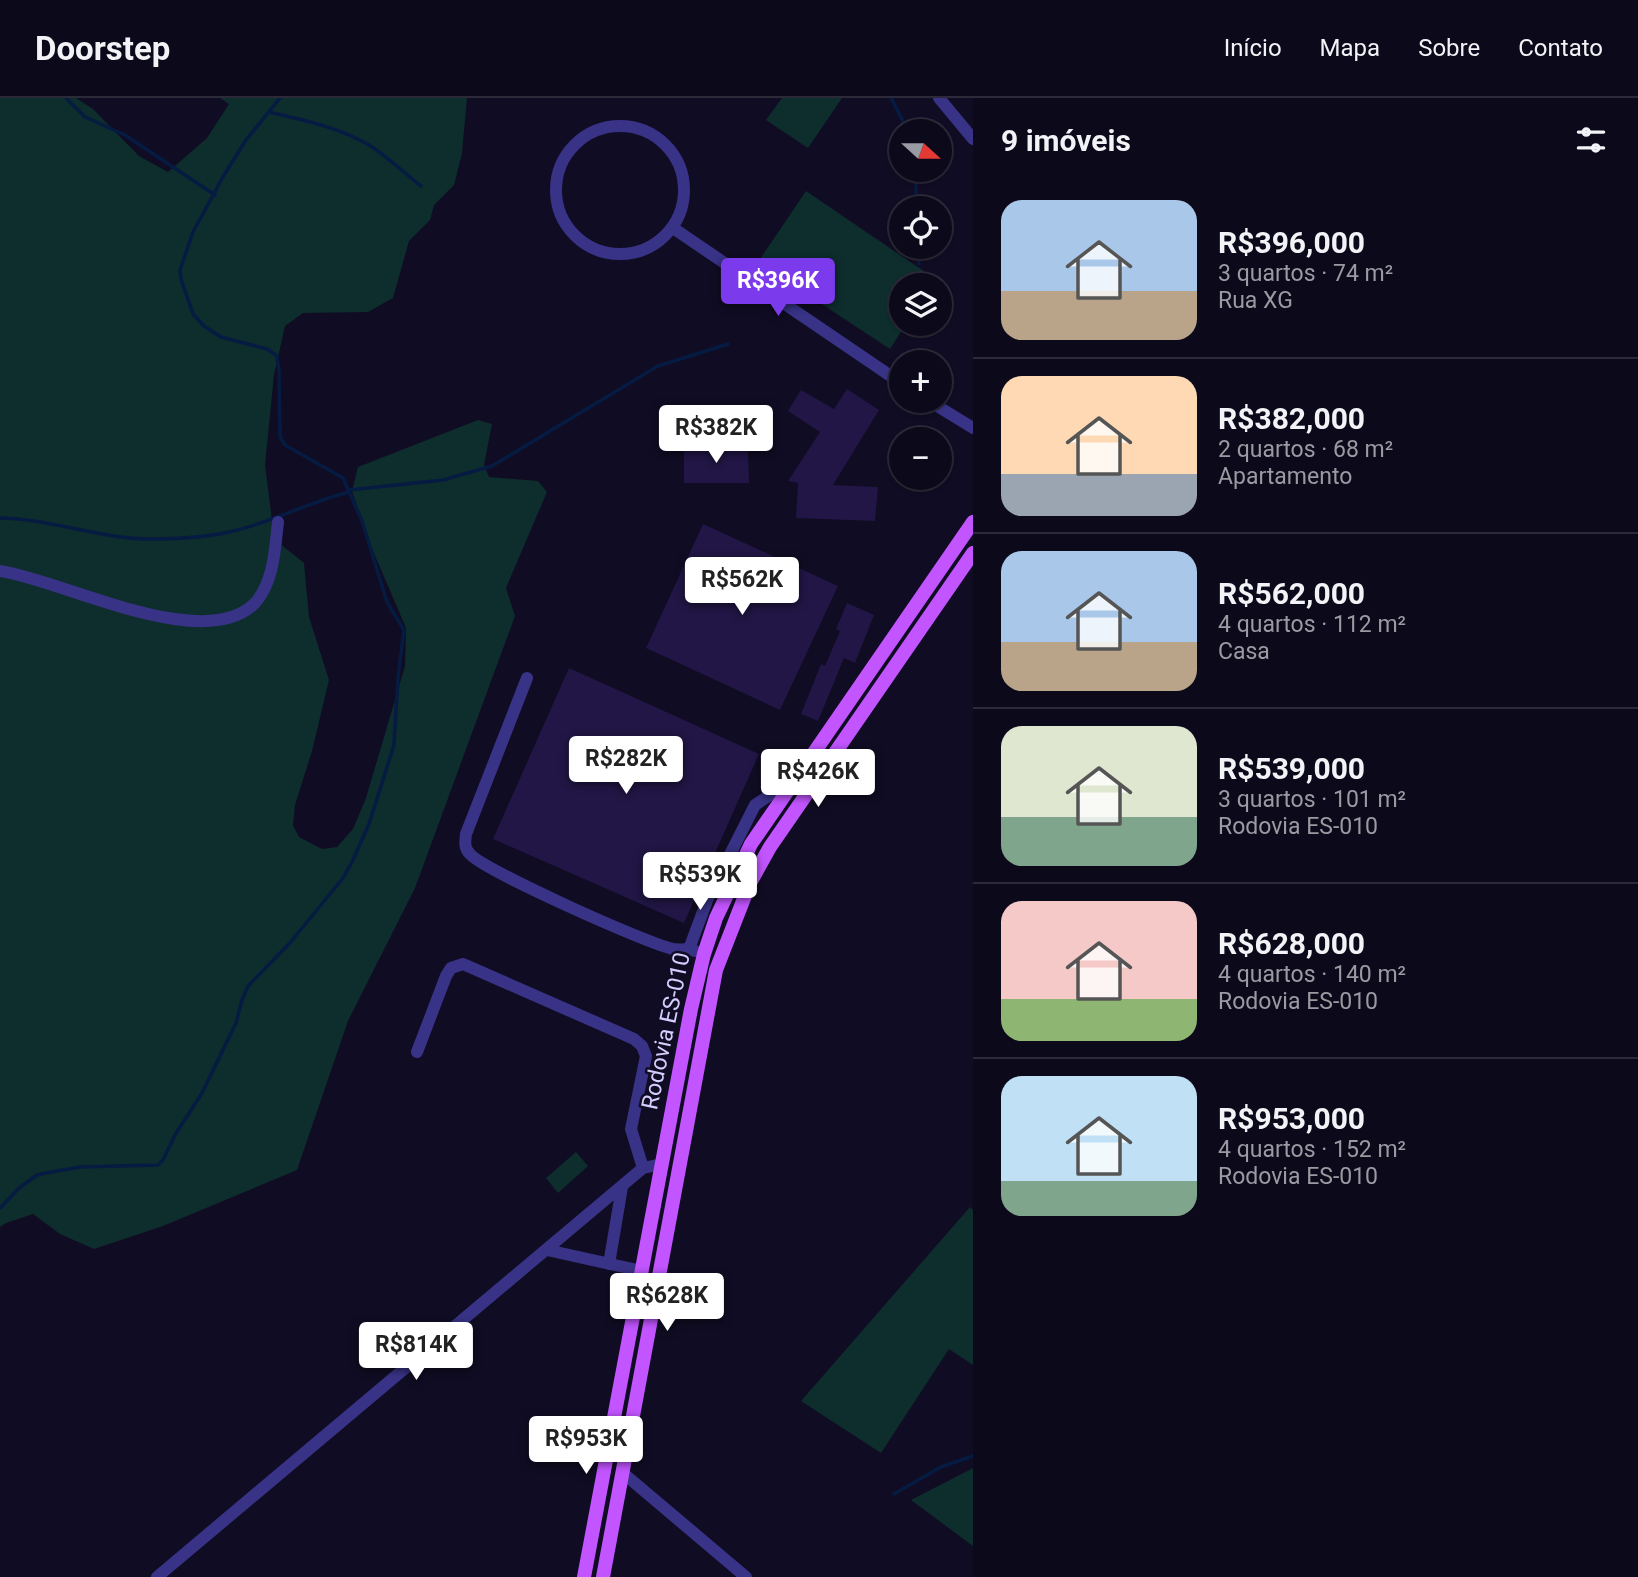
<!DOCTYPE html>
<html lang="pt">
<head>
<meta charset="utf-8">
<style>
	body { margin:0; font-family:Roboto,sans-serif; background:#1a1727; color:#f1f3f6; height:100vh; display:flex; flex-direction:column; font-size:26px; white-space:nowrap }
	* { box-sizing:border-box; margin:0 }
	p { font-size:23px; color:#9a9aa2 }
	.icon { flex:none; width:38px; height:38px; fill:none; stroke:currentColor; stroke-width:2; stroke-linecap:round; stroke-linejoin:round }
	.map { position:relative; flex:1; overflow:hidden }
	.drawer { display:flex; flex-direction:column; background:#0c091a; width:665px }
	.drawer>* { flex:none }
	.needle { width:46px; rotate:111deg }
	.tools { position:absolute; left:889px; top:21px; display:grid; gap:14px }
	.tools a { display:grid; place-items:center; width:63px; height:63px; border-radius:50%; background:#0c091a; box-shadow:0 2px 5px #0004,0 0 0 2px #2c2a39; font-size:35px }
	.price { position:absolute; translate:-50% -60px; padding:0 16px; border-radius:7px; background:#fff; color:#222; font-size:23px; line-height:46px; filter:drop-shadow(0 2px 4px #0008) }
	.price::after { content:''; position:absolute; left:50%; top:42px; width:21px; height:16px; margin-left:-10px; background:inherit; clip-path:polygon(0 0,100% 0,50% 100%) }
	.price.current { background:#7c3aed; color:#fff }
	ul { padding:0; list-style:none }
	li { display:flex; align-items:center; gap:21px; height:175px; padding:0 28px }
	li+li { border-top:2px solid #2c2a39 }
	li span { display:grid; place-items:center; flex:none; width:196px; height:140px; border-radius:21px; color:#555 }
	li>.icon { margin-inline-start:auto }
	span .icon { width:84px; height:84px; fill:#fffc; stroke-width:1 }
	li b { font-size:30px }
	h2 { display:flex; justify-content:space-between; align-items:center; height:84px; padding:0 28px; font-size:30px }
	header { display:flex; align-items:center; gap:42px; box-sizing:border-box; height:98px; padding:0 35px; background:#0c091a; border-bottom:2px solid #2c2a39 }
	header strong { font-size:33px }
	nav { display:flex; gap:38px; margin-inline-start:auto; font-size:24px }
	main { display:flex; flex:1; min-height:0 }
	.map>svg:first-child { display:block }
	.green { fill:#0e2d2d }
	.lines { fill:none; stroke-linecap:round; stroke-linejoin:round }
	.stream { stroke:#061b42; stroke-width:3.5 }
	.building { fill:#211645 }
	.minor { stroke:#383386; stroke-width:12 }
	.major { stroke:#c255ff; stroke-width:14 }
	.labels { text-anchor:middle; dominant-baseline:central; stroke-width:5; stroke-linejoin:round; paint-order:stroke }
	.street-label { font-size:23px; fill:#d4ceff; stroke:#100c23 }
</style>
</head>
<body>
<header>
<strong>Doorstep</strong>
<nav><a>Início</a><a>Mapa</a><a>Sobre</a><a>Contato</a></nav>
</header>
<main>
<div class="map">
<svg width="973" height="1479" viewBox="0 0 973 1479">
	<rect width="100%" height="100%" fill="#100c23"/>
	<path class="green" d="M 0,0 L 76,0 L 93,11 L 139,58 L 168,74 L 207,40 L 229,6 L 220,0 L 467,0 L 462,55 L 454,87 L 434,107 L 430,122 L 409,143 L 393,200 L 368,214 L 303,215 L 285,228 L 274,277 L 265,367 L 273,430 L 279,445 L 304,465 L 309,519 L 329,582 L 312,653 L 295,707 L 293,727 L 299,739 L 322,751 L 337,749 L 353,731 L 366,700 L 405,568 L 406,530 L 367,439 L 352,393 L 358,369 L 478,322 L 492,326 L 484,367 L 489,379 L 538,383 L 547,394 L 506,490 L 515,518 L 415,790 L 348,923 L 297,1072 L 163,1128 L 94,1151 L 60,1136 L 33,1116 L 6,1125 L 0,1129 Z
		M 782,0 L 842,0 L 808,50 L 766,22 Z
		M 806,93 L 934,180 L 930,187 L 901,187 L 901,226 L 906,226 L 890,251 L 758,164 Z
		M 576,1054 L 588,1068 L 558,1095 L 546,1080 Z
		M 970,1109 L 973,1112 L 973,1267 L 949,1251 L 881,1355 L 801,1303 Z
		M 973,1370 L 973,1448 L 911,1402 Z"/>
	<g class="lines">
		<path class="stream" d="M 66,0 L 85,19 L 125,37 L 215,97
			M 891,0 L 908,33
			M 269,14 C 303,22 338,29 369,47 C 387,58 404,75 421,88
			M 916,110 L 916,72
			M 918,149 L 919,166
			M 349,392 L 443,382 L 492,368 L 658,268 L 728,246
			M 0,420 C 50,421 98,440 148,441 C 176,441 206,440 233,433 C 273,424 309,404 349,394
			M 0,1110 L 19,1090 L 37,1077 L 46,1075 L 80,1069 L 158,1067 L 163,1062 L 175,1037 L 202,995 L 236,925 L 242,902 L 248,888 L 289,846 L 343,780 L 352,764 L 369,726 L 394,647 L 398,579 L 404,532 L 387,504 L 362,423 L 343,380 L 285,347 L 280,339 L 279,273 L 277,258 L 267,251 L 221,239 L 204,228 L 193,216 L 181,181 L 180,172 L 193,134 L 224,77 L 246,42 L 280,0
			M 894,1396 L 941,1369 L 973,1358"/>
	</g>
	<path class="building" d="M 847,291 L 879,312 L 833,387 L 878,389 L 875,423 L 796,420 L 798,385 L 788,383 L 820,334 L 788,313 L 801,292 L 834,311 Z
		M 684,349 L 748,349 L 749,385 L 684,385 Z
		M 703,426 L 838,488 L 780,612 L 646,550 Z
		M 847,505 L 874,517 L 855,565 L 844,560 L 818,623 L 801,616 L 821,566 L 825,568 L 840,533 L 836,531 Z
		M 569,570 L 759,656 L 684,825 L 493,741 Z"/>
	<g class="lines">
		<path class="minor" d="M 939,0 L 973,41
			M556 92a64 64 0 1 1 128 0a64 64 0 1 1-128 0Z
			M 673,130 L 901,285
			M 929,303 L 973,330
			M 0,473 C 62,482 205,557 255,505 C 274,484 275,450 278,424
			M 527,580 L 466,736 C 465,744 464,750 470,756 C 483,772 648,846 673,851 C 679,852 684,851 689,851
			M 695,853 L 689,851 L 708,800 L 755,707 L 795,680
			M 417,954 L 446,878 L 451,870 L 463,866 L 634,941 L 642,948 L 646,958 L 631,1031 L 643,1070
			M 547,1152 L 642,1173
			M 609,1166 L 622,1089
			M 623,1375 L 746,1479
			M 157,1479 L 643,1070 L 662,1066"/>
		<path class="major" d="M 584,1479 L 691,911 L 704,856 L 716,820 L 751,746 L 973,424
			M 603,1479 L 716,872 L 750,785 L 770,749 L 973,455"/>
	</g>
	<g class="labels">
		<g class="street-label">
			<text transform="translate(666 933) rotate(-78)">Rodovia ES-010</text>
		</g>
	</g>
</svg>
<div class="tools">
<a><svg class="needle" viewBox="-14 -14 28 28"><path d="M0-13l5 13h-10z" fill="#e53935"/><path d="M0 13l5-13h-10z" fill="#9a9aa2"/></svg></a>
<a><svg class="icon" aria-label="locate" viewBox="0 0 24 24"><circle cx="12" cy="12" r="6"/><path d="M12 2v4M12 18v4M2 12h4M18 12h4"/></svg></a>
<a><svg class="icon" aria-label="layers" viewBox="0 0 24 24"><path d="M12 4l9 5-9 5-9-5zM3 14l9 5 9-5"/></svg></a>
<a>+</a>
<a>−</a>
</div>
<b class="price current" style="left:778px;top:220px">R$396K</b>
<b class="price" style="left:716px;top:367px">R$382K</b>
<b class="price" style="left:742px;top:519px">R$562K</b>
<b class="price" style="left:626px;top:698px">R$282K</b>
<b class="price" style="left:818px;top:711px">R$426K</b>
<b class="price" style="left:700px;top:814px">R$539K</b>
<b class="price" style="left:667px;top:1235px">R$628K</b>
<b class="price" style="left:416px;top:1284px">R$814K</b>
<b class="price" style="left:586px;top:1378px">R$953K</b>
</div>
<section class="drawer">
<h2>9 imóveis<svg class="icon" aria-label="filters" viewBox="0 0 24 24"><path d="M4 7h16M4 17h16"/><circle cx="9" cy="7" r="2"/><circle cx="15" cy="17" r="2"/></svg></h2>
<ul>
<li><span style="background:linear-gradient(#a9c7e8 65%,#b9a48a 0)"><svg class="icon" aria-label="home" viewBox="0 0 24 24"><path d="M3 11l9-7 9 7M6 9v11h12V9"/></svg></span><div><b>R$396,000</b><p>3 quartos · 74 m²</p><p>Rua XG</p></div></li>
<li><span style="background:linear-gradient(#ffd9b3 70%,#9aa5b1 0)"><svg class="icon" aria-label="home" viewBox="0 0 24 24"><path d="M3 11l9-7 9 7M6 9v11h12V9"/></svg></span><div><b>R$382,000</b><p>2 quartos · 68 m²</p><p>Apartamento</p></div></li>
<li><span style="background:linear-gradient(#a9c7e8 65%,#b9a48a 0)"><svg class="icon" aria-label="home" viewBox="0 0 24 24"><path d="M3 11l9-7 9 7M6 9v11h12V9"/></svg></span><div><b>R$562,000</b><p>4 quartos · 112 m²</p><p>Casa</p></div></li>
<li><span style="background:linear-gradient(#dfe7d0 65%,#7fa58c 0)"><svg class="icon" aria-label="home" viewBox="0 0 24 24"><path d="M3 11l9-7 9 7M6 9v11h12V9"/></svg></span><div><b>R$539,000</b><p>3 quartos · 101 m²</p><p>Rodovia ES-010</p></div></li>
<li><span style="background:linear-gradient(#f6c9c9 70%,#8fb573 0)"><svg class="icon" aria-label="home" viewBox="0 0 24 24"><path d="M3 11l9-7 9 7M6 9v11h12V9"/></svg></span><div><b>R$628,000</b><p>4 quartos · 140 m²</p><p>Rodovia ES-010</p></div></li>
<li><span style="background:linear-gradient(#bfe0f5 75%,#7fa58c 0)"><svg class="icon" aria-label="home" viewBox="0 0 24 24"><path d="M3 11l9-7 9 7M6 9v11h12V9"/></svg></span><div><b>R$953,000</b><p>4 quartos · 152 m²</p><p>Rodovia ES-010</p></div></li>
</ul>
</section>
</main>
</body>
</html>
